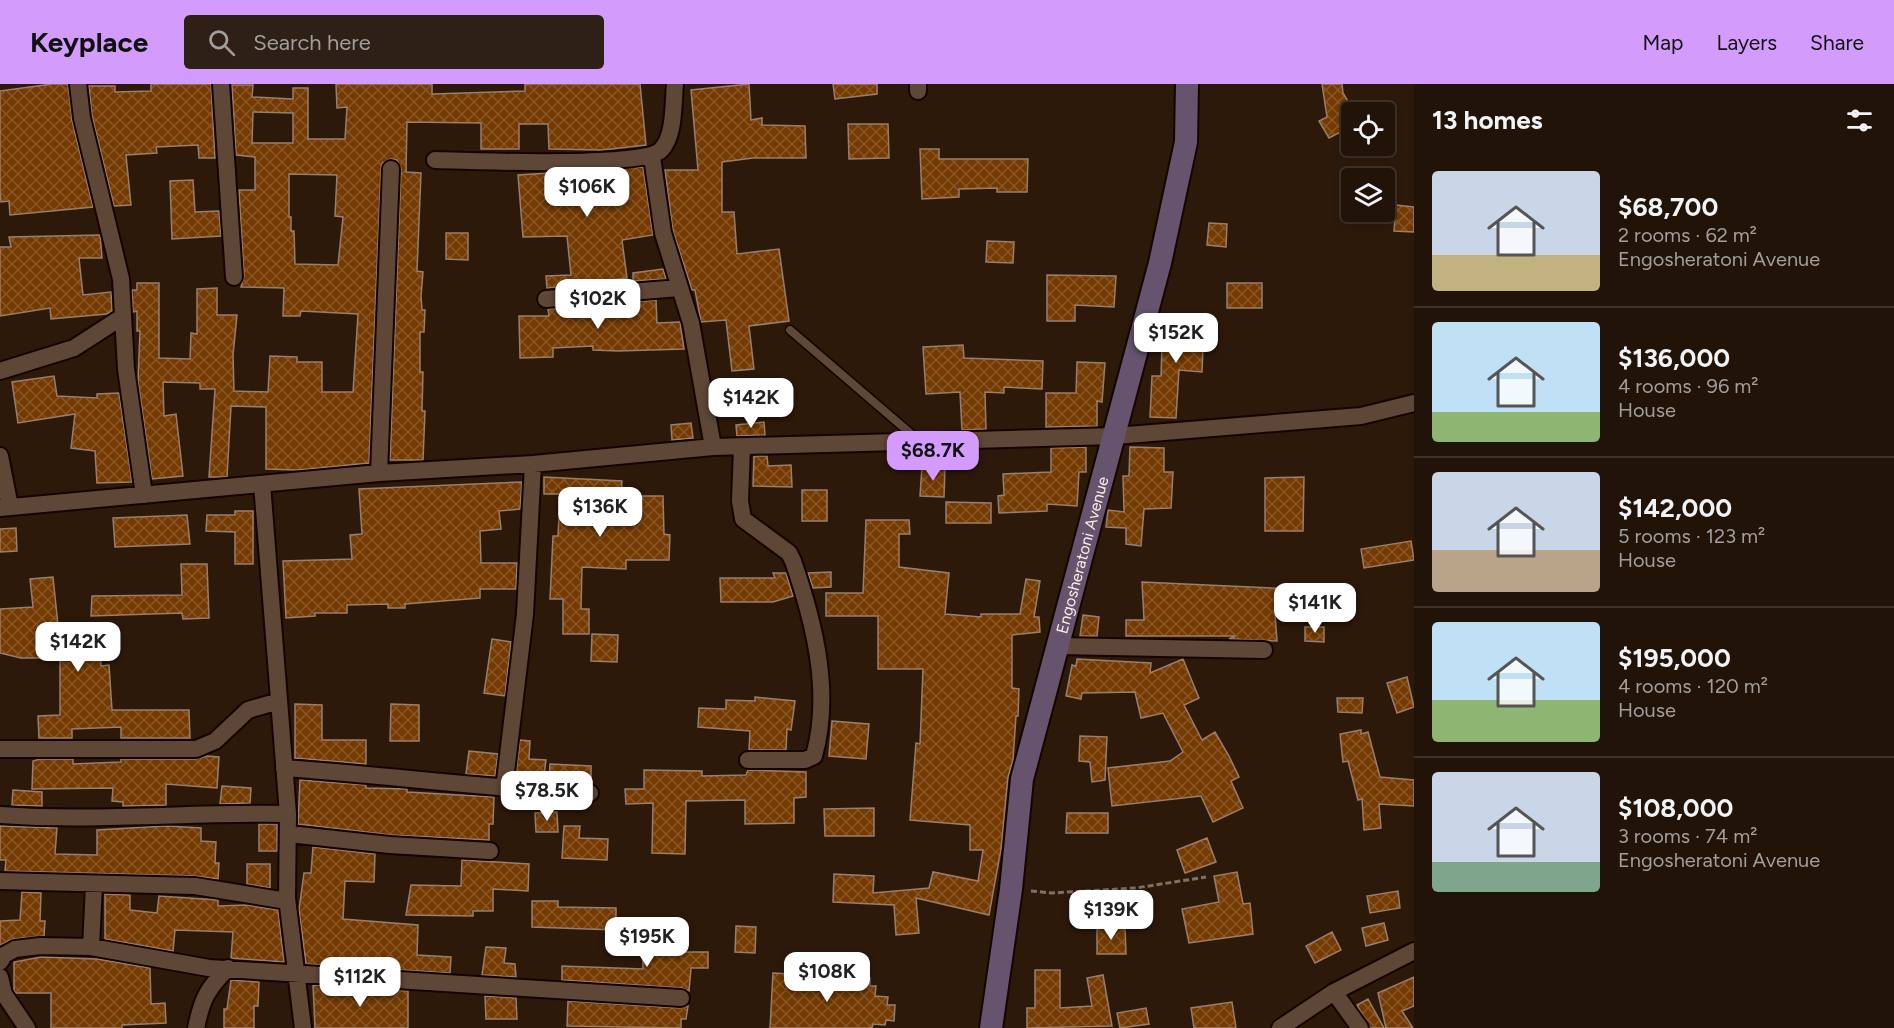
<!DOCTYPE html>
<html lang="en">
<head>
<meta charset="utf-8">
<style>
	body { margin:0; font-family:Figtree,sans-serif; background:#2e2016; color:#f1f3f6; height:100vh; display:flex; flex-direction:column; font-size:22px; white-space:nowrap }
	* { box-sizing:border-box; margin:0 }
	p { font-size:20px; color:#a29e9c }
	.icon { flex:none; width:33px; height:33px; fill:none; stroke:currentColor; stroke-width:2; stroke-linecap:round; stroke-linejoin:round }
	.map { position:relative; flex:1; overflow:hidden }
	.side { display:flex; flex-direction:column; background:#221308; width:480px }
	.side>* { flex:none }
	.tools { position:absolute; left:1341px; top:18px; display:grid; gap:12px }
	.tools a { display:grid; place-items:center; width:54px; height:54px; border-radius:6px; background:#221308; box-shadow:0 3px 9px #0003,0 0 0 2px #3f3229; font-size:30px }
	.price { position:absolute; translate:-50% -51px; padding:0 14px; border-radius:12px; background:#fff; color:#222; font-size:20px; line-height:39px; filter:drop-shadow(0 2px 3px #0008) }
	.price::after { content:''; position:absolute; left:50%; top:36px; width:18px; height:14px; margin-left:-9px; background:inherit; clip-path:polygon(0 0,100% 0,50% 100%) }
	.price.current { background:#d39cfc; color:#111 }
	ul { padding:0; list-style:none }
	li { display:flex; align-items:center; gap:18px; height:150px; padding:0 18px }
	li+li { border-top:2px solid #3f3229 }
	li span { display:grid; place-items:center; flex:none; width:168px; height:120px; border-radius:6px; color:#555 }
	li>.icon { margin-inline-start:auto }
	span .icon { width:72px; height:72px; fill:#fffc; stroke-width:1 }
	li b { font-size:26px }
	h2 { display:flex; justify-content:space-between; align-items:center; height:72px; padding:0 18px; font-size:26px }
	header { display:flex; align-items:center; gap:36px; box-sizing:border-box; height:84px; padding:0 30px; background:#d39cfc; color:#111 }
	header strong { font-size:28px }
	nav { display:flex; gap:33px; margin-inline-start:auto; font-size:21px }
	.search { width:420px; height:54px; background:#2e2016; display:flex; align-items:center; gap:15px; box-sizing:border-box; padding:0 21px; border-radius:6px; color:#a29e9c; font-size:22px }
	main { display:flex; flex:1; min-height:0 }
	.map>svg:first-child { display:block }
	.building { fill:url(#building-cross-hatch); stroke:#997e6d; stroke-width:1.5; fill-rule:evenodd }
	.lines { fill:none; stroke-linecap:round; stroke-linejoin:round }
	.lane-casing { stroke:#150400; stroke-width:11 }
	.street-casing { stroke:#150400; stroke-width:20 }
	.secondary-casing { stroke:#150400; stroke-width:26 }
	.path { stroke:#827063; stroke-width:3; stroke-dasharray:6 3; stroke-linecap:butt }
	.lane { stroke:#5f4737; stroke-width:8 }
	.street { stroke:#5f4737; stroke-width:16 }
	.secondary { stroke:#66546e; stroke-width:22 }
	.labels { text-anchor:middle; dominant-baseline:central; stroke-width:6; stroke-linejoin:round; paint-order:stroke }
	.street-label { font-size:16px; fill:#fdeee5; stroke:#2d190a }
</style>
</head>
<body>
<header>
<strong>Keyplace</strong>
<div class="search"><svg class="icon" aria-label="search" viewBox="0 0 24 24"><circle cx="10" cy="10" r="6"/><path d="M15 15l6 6"/></svg>Search here</div>
<nav><a>Map</a><a>Layers</a><a>Share</a></nav>
</header>
<main>
<div class="map">
<svg width="1414" height="944" viewBox="0 0 1414 944">
	<defs>
		<pattern id="building-cross-hatch" width="8" height="8" patternUnits="userSpaceOnUse" patternTransform="scale(1.5)"><rect width="8" height="8" fill="#743a01"/><path d="M0 0l8 8M0 8l8-8" fill="none" stroke="#895726"/></pattern>
	</defs>
	<rect width="100%" height="100%" fill="#2d190a"/>
	<path class="building" d="M 52,0 L 68,0 L 72,36 L 93,123 L 10,131 L 9,117 L 1,118 L 0,108 L 0,7 Z
		M 151,0 L 211,0 L 215,74 L 199,74 L 198,61 L 156,63 L 157,69 L 126,71 L 131,121 L 114,122 L 92,32 L 89,2 L 115,2 L 115,8 L 151,7 Z
		M 336,0 L 432,0 L 432,10 L 525,7 L 525,0 L 640,0 L 646,61 L 602,66 L 549,65 L 548,40 L 519,40 L 519,65 L 481,65 L 481,39 L 407,38 L 406,88 L 421,89 L 417,187 L 423,188 L 421,212 L 422,226 L 425,226 L 424,248 L 420,248 L 420,288 L 423,288 L 422,327 L 425,327 L 423,376 L 390,376 L 401,85 L 397,76 L 391,75 L 382,79 L 381,85 L 369,379 L 298,386 L 266,385 L 266,323 L 231,322 L 227,393 L 209,393 L 215,305 L 200,305 L 200,299 L 163,298 L 164,332 L 176,330 L 183,392 L 152,395 L 138,297 L 140,247 L 137,247 L 137,227 L 133,228 L 132,206 L 137,206 L 137,199 L 159,199 L 159,274 L 190,275 L 191,249 L 197,250 L 197,205 L 217,204 L 217,231 L 237,231 L 233,271 L 234,307 L 268,308 L 270,272 L 297,273 L 297,278 L 322,278 L 322,308 L 353,308 L 358,230 L 301,227 L 300,232 L 283,232 L 284,204 L 241,203 L 244,192 L 239,106 L 255,106 L 255,73 L 236,71 L 232,1 L 253,1 L 252,13 L 293,15 L 293,4 L 308,4 L 308,55 L 345,55 L 347,23 L 337,24 ZM 253,28 L 293,29 L 293,59 L 252,59 ZM 289,90 L 337,91 L 335,132 L 343,133 L 338,181 L 295,180 L 294,147 L 291,147 L 291,133 L 289,133 Z
		M 749,0 L 751,36 L 762,34 L 762,41 L 805,42 L 806,74 L 753,74 L 722,78 L 722,128 L 734,128 L 737,170 L 779,165 L 789,237 L 749,242 L 754,285 L 732,287 L 726,236 L 701,238 L 695,206 L 692,206 L 673,147 L 665,86 L 698,86 L 691,6 Z
		M 833,0 L 877,0 L 877,10 L 835,15 Z
		M 1322,0 L 1342,0 L 1343,9 L 1352,24 L 1352,42 L 1329,54 L 1319,37 L 1327,33 Z
		M 848,40 L 888,40 L 889,74 L 849,75 Z
		M 920,65 L 939,65 L 939,75 L 1028,75 L 1027,108 L 997,108 L 997,104 L 959,105 L 959,113 L 922,115 Z
		M 643,83 L 653,151 L 622,156 L 627,194 L 595,198 L 595,200 L 547,204 L 546,192 L 571,191 L 567,152 L 523,153 L 518,91 Z
		M 193,96 L 195,128 L 219,127 L 221,152 L 172,155 L 170,97 Z
		M 1396,121 L 1414,123 L 1414,148 L 1394,147 Z
		M 1209,139 L 1227,140 L 1226,163 L 1207,161 Z
		M 446,149 L 468,149 L 468,176 L 446,175 Z
		M 100,151 L 102,174 L 79,174 L 83,211 L 111,208 L 112,227 L 107,230 L 51,235 L 50,224 L 0,232 L 0,163 L 11,163 L 9,153 Z
		M 987,157 L 1014,158 L 1013,179 L 986,178 Z
		M 663,185 L 666,195 L 633,197 L 633,189 Z
		M 1047,191 L 1116,192 L 1114,223 L 1075,221 L 1075,237 L 1047,237 Z
		M 1227,199 L 1262,199 L 1262,224 L 1227,224 Z
		M 656,216 L 657,239 L 680,238 L 684,265 L 618,267 L 593,266 L 593,262 L 553,264 L 553,273 L 520,274 L 519,232 L 549,232 L 548,225 L 596,221 L 597,226 L 633,226 L 633,218 Z
		M 1170,231 L 1201,234 L 1198,264 L 1203,264 L 1202,288 L 1179,286 L 1176,334 L 1150,333 L 1152,292 L 1161,292 L 1162,262 L 1167,262 Z
		M 963,261 L 964,274 L 1043,277 L 1042,305 L 1004,303 L 1004,309 L 985,308 L 986,345 L 962,346 L 960,308 L 926,310 L 923,263 Z
		M 1077,278 L 1105,279 L 1102,318 L 1097,317 L 1097,342 L 1046,343 L 1046,309 L 1076,309 Z
		M 54,292 L 57,312 L 97,314 L 97,310 L 119,309 L 132,398 L 97,399 L 95,367 L 71,364 L 75,330 L 18,339 L 12,298 Z
		M 764,338 L 765,351 L 737,352 L 736,341 Z
		M 691,339 L 693,354 L 672,356 L 671,341 Z
		M 1086,363 L 1086,388 L 1079,388 L 1077,422 L 1047,420 L 1047,427 L 999,429 L 998,412 L 1004,411 L 1003,390 L 1051,388 L 1051,364 Z
		M 1130,363 L 1164,364 L 1164,388 L 1173,388 L 1171,424 L 1144,425 L 1141,462 L 1126,460 L 1126,444 L 1106,443 L 1108,426 L 1124,428 L 1123,392 L 1129,392 Z
		M 754,372 L 767,372 L 768,382 L 791,381 L 792,403 L 753,402 Z
		M 922,382 L 945,384 L 944,413 L 920,412 Z
		M 544,393 L 622,397 L 621,412 L 663,412 L 664,450 L 670,451 L 669,476 L 626,476 L 626,485 L 582,483 L 581,525 L 589,525 L 589,550 L 563,550 L 563,515 L 550,515 L 553,452 L 558,452 L 560,410 L 544,410 Z
		M 1304,393 L 1303,447 L 1265,447 L 1265,394 Z
		M 522,398 L 520,425 L 499,427 L 501,445 L 480,447 L 481,479 L 517,479 L 516,505 L 480,505 L 480,514 L 405,520 L 405,524 L 388,524 L 388,520 L 347,521 L 347,529 L 315,529 L 315,532 L 286,534 L 283,477 L 352,475 L 350,451 L 362,450 L 359,405 Z
		M 802,406 L 827,406 L 827,437 L 802,437 Z
		M 946,418 L 991,419 L 991,439 L 946,439 Z
		M 235,427 L 253,427 L 253,480 L 235,480 L 235,448 L 206,447 L 207,431 L 235,431 Z
		M 187,431 L 190,460 L 115,463 L 113,434 Z
		M 866,436 L 909,436 L 910,450 L 899,450 L 899,483 L 949,489 L 945,530 L 981,533 L 981,530 L 1020,530 L 1026,495 L 1040,497 L 1034,533 L 1039,533 L 1040,548 L 1012,551 L 1012,604 L 1019,605 L 1018,632 L 1016,632 L 1013,676 L 1008,693 L 1001,765 L 989,831 L 916,814 L 919,849 L 896,851 L 894,821 L 833,818 L 834,790 L 874,792 L 873,809 L 929,804 L 933,788 L 978,797 L 983,766 L 970,766 L 970,741 L 910,736 L 916,659 L 920,660 L 923,585 L 878,585 L 878,532 L 826,532 L 826,509 L 863,509 Z
		M 16,444 L 17,467 L 0,468 L 0,445 Z
		M 1411,457 L 1414,476 L 1364,484 L 1361,465 Z
		M 181,480 L 207,480 L 209,534 L 183,535 L 182,529 L 91,532 L 92,512 L 182,511 Z
		M 831,488 L 831,503 L 813,504 L 808,489 Z
		M 773,489 L 786,489 L 793,512 L 773,518 L 721,518 L 720,494 L 775,494 Z
		M 53,493 L 58,541 L 99,539 L 101,582 L 109,581 L 112,626 L 189,626 L 190,654 L 121,654 L 121,643 L 72,645 L 72,654 L 39,654 L 38,632 L 60,631 L 60,574 L 21,574 L 0,569 L 0,525 L 33,523 L 30,495 Z
		M 1142,498 L 1294,505 L 1296,529 L 1275,530 L 1277,557 L 1229,555 L 1235,552 L 1126,552 L 1126,536 L 1144,536 Z
		M 1083,531 L 1099,533 L 1097,552 L 1080,552 Z
		M 1305,543 L 1324,543 L 1324,558 L 1305,557 Z
		M 592,550 L 618,551 L 617,578 L 591,577 Z
		M 492,555 L 511,558 L 505,612 L 484,609 Z
		M 1077,575 L 1151,579 L 1150,589 L 1183,575 L 1199,614 L 1184,621 L 1202,656 L 1215,648 L 1229,672 L 1239,693 L 1231,697 L 1243,724 L 1213,738 L 1201,712 L 1112,722 L 1108,684 L 1170,677 L 1183,668 L 1163,629 L 1141,634 L 1135,608 L 1082,609 L 1081,615 L 1066,612 L 1072,581 L 1076,582 Z
		M 1407,593 L 1414,623 L 1397,629 L 1387,599 Z
		M 755,613 L 795,617 L 791,646 L 787,645 L 786,666 L 749,666 L 750,647 L 698,643 L 699,624 L 726,625 L 726,616 L 755,617 Z
		M 1337,614 L 1363,614 L 1362,629 L 1338,628 Z
		M 295,620 L 322,621 L 322,656 L 366,656 L 366,680 L 295,674 Z
		M 391,620 L 419,621 L 419,657 L 390,657 Z
		M 832,637 L 869,640 L 866,675 L 829,672 Z
		M 1361,646 L 1361,650 L 1368,648 L 1380,693 L 1414,696 L 1414,722 L 1379,720 L 1381,744 L 1364,746 L 1362,715 L 1358,716 L 1348,677 L 1343,678 L 1340,650 Z
		M 1080,652 L 1107,653 L 1105,696 L 1092,698 L 1090,678 L 1079,677 Z
		M 520,656 L 530,657 L 529,675 L 546,676 L 544,691 L 516,689 Z
		M 469,667 L 498,670 L 495,692 L 466,690 Z
		M 207,672 L 219,673 L 217,704 L 166,700 L 166,721 L 123,722 L 123,718 L 112,717 L 113,704 L 32,705 L 33,677 L 40,675 L 73,675 L 73,680 L 121,678 L 121,675 L 196,675 Z
		M 550,680 L 591,682 L 591,699 L 549,696 Z
		M 644,686 L 702,687 L 702,692 L 746,691 L 748,686 L 806,688 L 806,713 L 794,714 L 794,739 L 745,740 L 745,716 L 686,717 L 685,770 L 652,769 L 653,719 L 626,720 L 625,705 L 644,705 Z
		M 300,696 L 366,701 L 366,704 L 407,705 L 407,708 L 494,713 L 493,740 L 489,740 L 489,756 L 391,751 L 298,740 Z
		M 222,702 L 251,704 L 250,719 L 220,720 Z
		M 13,706 L 42,708 L 42,722 L 12,721 Z
		M 874,724 L 874,752 L 825,752 L 824,725 Z
		M 557,728 L 558,748 L 536,748 L 535,729 Z
		M 1067,729 L 1108,729 L 1108,749 L 1066,749 Z
		M 259,740 L 277,740 L 277,767 L 259,767 Z
		M 0,742 L 57,744 L 55,770 L 97,771 L 97,746 L 166,742 L 201,744 L 201,757 L 216,758 L 215,779 L 219,779 L 218,795 L 195,792 L 5,787 L 6,776 L 0,776 Z
		M 564,742 L 580,742 L 579,754 L 608,755 L 607,776 L 562,774 Z
		M 1207,754 L 1216,778 L 1185,789 L 1177,766 Z
		M 313,763 L 375,770 L 374,798 L 345,797 L 343,835 L 418,841 L 417,871 L 451,873 L 450,889 L 306,880 L 299,826 L 304,789 L 311,789 Z
		M 462,776 L 529,780 L 528,807 L 493,805 L 493,827 L 473,827 L 473,832 L 406,831 L 411,801 L 461,802 Z
		M 247,780 L 270,780 L 270,804 L 247,800 Z
		M 1237,788 L 1243,820 L 1250,819 L 1253,850 L 1189,859 L 1182,825 L 1219,818 L 1214,792 Z
		M 1398,807 L 1400,824 L 1370,829 L 1367,812 Z
		M 22,808 L 41,809 L 40,837 L 45,837 L 44,852 L 13,855 L 0,861 L 0,837 L 20,836 Z
		M 105,810 L 130,811 L 130,826 L 157,829 L 159,812 L 218,816 L 218,822 L 247,821 L 278,826 L 284,878 L 231,874 L 233,848 L 175,846 L 173,867 L 105,855 Z
		M 532,817 L 558,817 L 558,823 L 616,824 L 616,846 L 532,843 Z
		M 1384,839 L 1388,856 L 1366,862 L 1362,844 Z
		M 736,842 L 756,843 L 755,869 L 735,868 Z
		M 1097,843 L 1125,843 L 1126,870 L 1097,870 Z
		M 1332,848 L 1341,866 L 1315,879 L 1306,862 Z
		M 642,855 L 677,855 L 677,868 L 708,868 L 708,884 L 691,884 L 689,907 L 682,904 L 562,896 L 562,882 L 643,885 Z
		M 486,863 L 506,864 L 504,879 L 515,880 L 516,893 L 482,891 Z
		M 41,873 L 97,875 L 150,884 L 151,920 L 165,919 L 166,939 L 122,941 L 122,944 L 51,944 L 51,909 L 16,909 L 14,907 L 14,878 Z
		M 1035,886 L 1060,886 L 1060,924 L 1092,922 L 1087,894 L 1103,891 L 1112,942 L 1027,944 L 1027,924 L 1035,924 Z
		M 773,889 L 870,894 L 870,902 L 876,902 L 875,912 L 888,913 L 887,921 L 895,921 L 894,937 L 886,936 L 885,941 L 873,940 L 872,944 L 770,944 Z
		M 1414,893 L 1414,922 L 1402,927 L 1413,944 L 1386,944 L 1378,909 Z
		M 231,896 L 259,898 L 258,922 L 254,922 L 254,944 L 224,944 L 224,925 L 227,925 Z
		M 313,901 L 408,907 L 408,944 L 315,944 Z
		M 485,912 L 516,914 L 517,935 L 486,935 Z
		M 1368,915 L 1384,944 L 1370,944 L 1357,921 Z
		M 568,917 L 680,924 L 688,922 L 686,935 L 681,935 L 681,944 L 567,942 Z
		M 1232,918 L 1236,944 L 1194,944 L 1191,924 Z
		M 1146,924 L 1149,940 L 1120,944 L 1117,929 Z"/>
	<g class="lines">
		<g class="lane-casing">
			<path id="lane" d="M 790,246 L 917,355"/>
		</g>
		<g class="street-casing">
			<path id="street" d="M 78,0 L 82,34 L 121,195 L 126,285 L 144,411
				M 221,0 L 234,193
				M 918,0 L 918,7
				M 652,73 L 663,149 L 691,239 L 713,363
				M 435,76 C 469,77 644,84 661,66 C 675,52 673,19 675,0
				M 546,215 L 679,204
				M 0,287 L 74,264 L 122,233
				M 742,363 L 740,417 L 743,435 L 789,469 L 793,477 C 814,538 832,608 814,672 L 805,676 L 748,676
				M 0,372 L 10,423
				M 379,389 L 391,85
				M 262,400 L 288,730 L 287,814 L 303,944
				M 0,424 L 379,389 L 533,380 L 713,363 L 1115,352 L 1361,332 L 1414,319
				M 1058,562 L 1264,566
				M 0,665 L 196,665 L 215,657 L 248,626 L 279,617
				M 284,684 C 386,691 488,705 590,709
				M 504,705 L 525,530 L 533,380
				M 0,731 C 96,738 192,728 288,730
				M 289,750 L 390,761 L 490,767
				M 0,797 L 195,802 L 287,817
				M 91,863 L 94,801
				M 0,878 L 4,871 L 15,865 L 40,862 L 91,863 L 209,884 L 681,914
				M 0,893 L 4,910 L 27,944
				M 1334,908 L 1360,944
				M 196,944 C 202,915 207,905 228,884
				M 1280,944 L 1334,908 L 1414,867"/>
		</g>
		<g class="secondary-casing">
			<g id="secondary">
				<path id="s1" d="M 991,944 L 1011,805 L 1022,695 L 1160,179 L 1186,58 L 1187,0"/>
			</g>
		</g>
		<path class="path" d="M 1031,807 L 1052,809 L 1136,804 L 1206,793"/>
		<use href="#lane" class="lane"/>
		<use href="#street" class="street"/>
		<use href="#secondary" class="secondary"/>
	</g>
	<g class="labels">
		<g class="street-label">
			<text stroke="none"><textPath href="#s1" startOffset="483">Engosheratoni Avenue</textPath></text>
		</g>
	</g>
</svg>
<div class="tools">
<a><svg class="icon" aria-label="locate" viewBox="0 0 24 24"><circle cx="12" cy="12" r="6"/><path d="M12 2v4M12 18v4M2 12h4M18 12h4"/></svg></a>
<a><svg class="icon" aria-label="layers" viewBox="0 0 24 24"><path d="M12 4l9 5-9 5-9-5zM3 14l9 5 9-5"/></svg></a>
</div>
<b class="price" style="left:587px;top:134px">$106K</b>
<b class="price" style="left:598px;top:246px">$102K</b>
<b class="price" style="left:1176px;top:280px">$152K</b>
<b class="price" style="left:751px;top:345px">$142K</b>
<b class="price current" style="left:933px;top:398px">$68.7K</b>
<b class="price" style="left:600px;top:454px">$136K</b>
<b class="price" style="left:1315px;top:550px">$141K</b>
<b class="price" style="left:78px;top:589px">$142K</b>
<b class="price" style="left:547px;top:738px">$78.5K</b>
<b class="price" style="left:1111px;top:857px">$139K</b>
<b class="price" style="left:647px;top:884px">$195K</b>
<b class="price" style="left:827px;top:919px">$108K</b>
<b class="price" style="left:360px;top:924px">$112K</b>
</div>
<section class="side">
<h2>13 homes<svg class="icon" aria-label="filters" viewBox="0 0 24 24"><path d="M4 7h16M4 17h16"/><circle cx="9" cy="7" r="2"/><circle cx="15" cy="17" r="2"/></svg></h2>
<ul>
<li><span style="background:linear-gradient(#c9d6e8 70%,#c2b280 0)"><svg class="icon" aria-label="home" viewBox="0 0 24 24"><path d="M3 11l9-7 9 7M6 9v11h12V9"/></svg></span><div><b>$68,700</b><p>2 rooms · 62 m²</p><p>Engosheratoni Avenue</p></div></li>
<li><span style="background:linear-gradient(#bfe0f5 75%,#8fb573 0)"><svg class="icon" aria-label="home" viewBox="0 0 24 24"><path d="M3 11l9-7 9 7M6 9v11h12V9"/></svg></span><div><b>$136,000</b><p>4 rooms · 96 m²</p><p>House</p></div></li>
<li><span style="background:linear-gradient(#c9d6e8 65%,#b9a48a 0)"><svg class="icon" aria-label="home" viewBox="0 0 24 24"><path d="M3 11l9-7 9 7M6 9v11h12V9"/></svg></span><div><b>$142,000</b><p>5 rooms · 123 m²</p><p>House</p></div></li>
<li><span style="background:linear-gradient(#bfe0f5 65%,#8fb573 0)"><svg class="icon" aria-label="home" viewBox="0 0 24 24"><path d="M3 11l9-7 9 7M6 9v11h12V9"/></svg></span><div><b>$195,000</b><p>4 rooms · 120 m²</p><p>House</p></div></li>
<li><span style="background:linear-gradient(#c9d6e8 75%,#7fa58c 0)"><svg class="icon" aria-label="home" viewBox="0 0 24 24"><path d="M3 11l9-7 9 7M6 9v11h12V9"/></svg></span><div><b>$108,000</b><p>3 rooms · 74 m²</p><p>Engosheratoni Avenue</p></div></li>
</ul>
</section>
</main>
</body>
</html>
